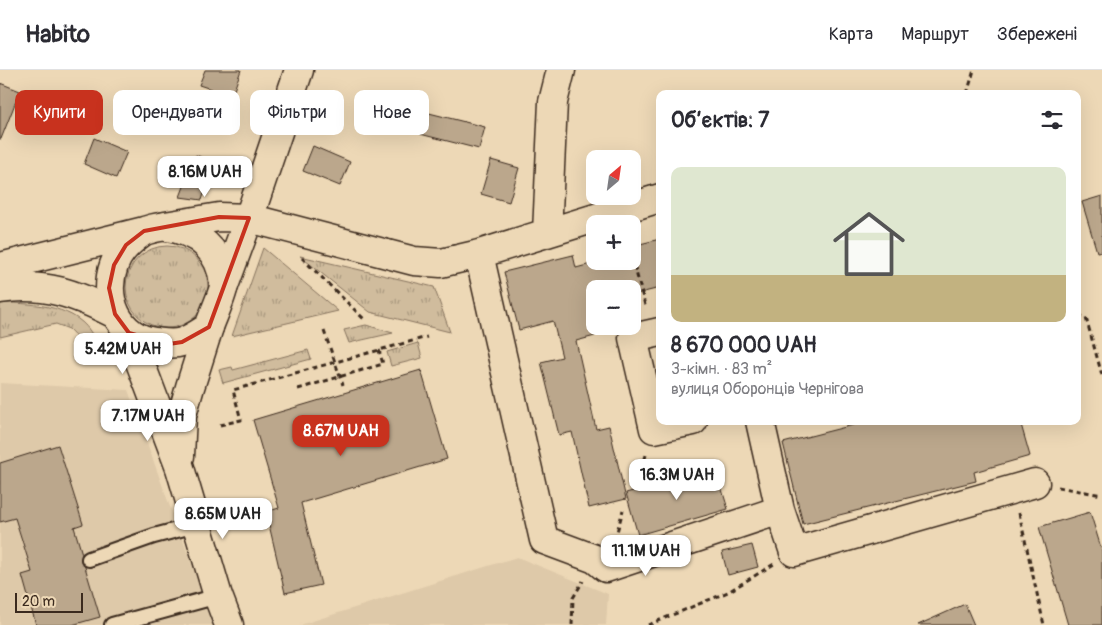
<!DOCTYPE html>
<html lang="uk">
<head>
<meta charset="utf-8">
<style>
	body { margin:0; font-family:Pangolin,sans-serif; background:#f2f2f3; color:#2b2b33; height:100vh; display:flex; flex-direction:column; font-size:19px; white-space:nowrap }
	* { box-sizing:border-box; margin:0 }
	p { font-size:16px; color:#7c7c81 }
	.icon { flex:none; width:28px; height:28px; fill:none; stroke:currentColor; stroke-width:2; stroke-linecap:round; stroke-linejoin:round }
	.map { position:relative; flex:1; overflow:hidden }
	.side { position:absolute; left:656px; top:20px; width:425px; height:335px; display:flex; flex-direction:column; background:#fff; border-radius:10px; box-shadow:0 5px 20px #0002 }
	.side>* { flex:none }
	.guide { position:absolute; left:15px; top:20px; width:475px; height:45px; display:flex; gap:10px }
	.needle { width:32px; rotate:29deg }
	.fabs { position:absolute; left:586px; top:80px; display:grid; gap:10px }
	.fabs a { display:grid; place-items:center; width:55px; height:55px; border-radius:10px; background:#fff; box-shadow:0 5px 20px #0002; font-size:25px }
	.scale { position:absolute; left:15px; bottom:12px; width:68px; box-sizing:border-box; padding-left:5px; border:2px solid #3b2a1e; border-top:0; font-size:14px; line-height:18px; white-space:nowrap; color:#3b2a1e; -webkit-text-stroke:4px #edd8b6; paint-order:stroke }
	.price { position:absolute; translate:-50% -42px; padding:0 11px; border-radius:10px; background:#fff; color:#222; font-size:16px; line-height:32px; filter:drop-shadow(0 1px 2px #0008) }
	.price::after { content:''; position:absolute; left:50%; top:30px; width:15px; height:11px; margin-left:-8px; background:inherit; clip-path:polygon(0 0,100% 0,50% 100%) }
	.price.on { background:#c8321e; color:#fff }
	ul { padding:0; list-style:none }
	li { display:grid; align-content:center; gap:10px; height:265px; padding:0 15px }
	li+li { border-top:1px solid #e1e1e2 }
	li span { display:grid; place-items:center; height:155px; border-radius:10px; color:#555 }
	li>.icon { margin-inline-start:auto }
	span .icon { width:90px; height:90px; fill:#fffc; stroke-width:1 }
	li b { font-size:21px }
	h2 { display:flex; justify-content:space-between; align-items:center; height:60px; padding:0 15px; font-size:21px }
	.pill { padding:0 18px; border-radius:10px; background:#fff; box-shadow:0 5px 20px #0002; font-size:18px; line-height:45px }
	.pill.on { background:#c8321e; color:#fff }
	header { display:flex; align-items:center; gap:30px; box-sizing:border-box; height:70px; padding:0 25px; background:#fff; border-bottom:1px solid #e1e1e2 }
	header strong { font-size:24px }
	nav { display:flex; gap:28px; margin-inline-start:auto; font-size:18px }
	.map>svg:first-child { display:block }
	.built { fill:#dec9a9 }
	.grass { fill:url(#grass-tufts); stroke:#86735e }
	.building { fill:#bba78c; stroke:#3b2a1e }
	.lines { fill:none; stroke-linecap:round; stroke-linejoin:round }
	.service-casing { stroke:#3b2a1e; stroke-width:18 }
	.minor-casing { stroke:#3b2a1e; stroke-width:31 }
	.secondary-casing { stroke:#3b2a1e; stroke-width:31 }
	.primary-casing { stroke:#3b2a1e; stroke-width:31 }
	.path { stroke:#3b2a1e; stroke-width:3; stroke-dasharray:5 4; stroke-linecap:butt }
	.service { stroke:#edd8b6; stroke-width:14 }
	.minor { stroke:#edd8b6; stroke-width:28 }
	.secondary { stroke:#edd8b6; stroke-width:28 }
	.primary { stroke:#edd8b6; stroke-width:28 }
	.marked { fill:none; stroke:#c8321e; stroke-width:4; stroke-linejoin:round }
</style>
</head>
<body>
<header>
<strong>Habito</strong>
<nav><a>Карта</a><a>Маршрут</a><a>Збережені</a></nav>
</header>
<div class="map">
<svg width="1102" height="555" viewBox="0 0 1102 555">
	<defs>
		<pattern id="grass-tufts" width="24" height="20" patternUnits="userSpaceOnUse" patternTransform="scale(1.25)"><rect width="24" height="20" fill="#d0bc9d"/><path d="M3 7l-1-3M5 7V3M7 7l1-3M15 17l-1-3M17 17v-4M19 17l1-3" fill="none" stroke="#aa997f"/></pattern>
	</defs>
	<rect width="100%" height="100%" fill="#edd8b6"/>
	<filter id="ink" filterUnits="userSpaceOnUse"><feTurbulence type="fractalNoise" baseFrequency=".02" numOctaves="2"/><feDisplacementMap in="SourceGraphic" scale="10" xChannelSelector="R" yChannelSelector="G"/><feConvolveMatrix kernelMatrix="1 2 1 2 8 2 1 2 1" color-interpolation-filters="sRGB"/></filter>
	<g filter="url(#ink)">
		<path class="built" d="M 0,313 L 128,320 L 169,434 L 215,555 L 0,555 Z
			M 517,487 L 608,524 L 606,555 L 300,555 Z"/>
		<path class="grass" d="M126 217a41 41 0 1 1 82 0a41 41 0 1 1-82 0Z
			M 263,178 L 338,241 L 232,266 Z
			M 300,186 L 434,217 L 450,262 L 370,242 Z
			M 10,233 C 42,234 84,238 96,273 L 86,277 L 69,259 L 56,254 L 0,267 L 0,234 Z
			M 366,255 L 393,263 L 349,273 L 344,260 Z
			M 418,273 L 422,288 L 391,296 L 387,282 Z
			M 308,280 L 311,289 L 223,313 L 219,300 L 232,297 L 233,300 Z"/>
		<path class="building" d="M 205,0 L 241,0 L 232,26 L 199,15 Z
			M 0,13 L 20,21 L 1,69 L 0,69 Z
			M 425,42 L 485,57 L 479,79 L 420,64 Z
			M 94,68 L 127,82 L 116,108 L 84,94 Z
			M 313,76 L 350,92 L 340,116 L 303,101 Z
			M 196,85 L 214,93 L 202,130 L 180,127 Z
			M 491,90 L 519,98 L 509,132 L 481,124 Z
			M 1102,126 L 1102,181 L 1097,182 L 1082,132 Z
			M 660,169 L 660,218 L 632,225 L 632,219 L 595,219 L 595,266 L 576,271 L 596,359 L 609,356 L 626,429 L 589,438 L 572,362 L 559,365 L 541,292 L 562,287 L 553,251 L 519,260 L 504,202 L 573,185 L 576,198 L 602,191 L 632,191 L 632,176 Z
			M 421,300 L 447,389 L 301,433 L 321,515 L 285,523 L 266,442 L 279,438 L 253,350 Z
			M 869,351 L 1020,351 L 1030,386 L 974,402 L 976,411 L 803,454 L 783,373 Z
			M 58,375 L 83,454 L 74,457 L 82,484 L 81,491 L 85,497 L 100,547 L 72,555 L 36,555 L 22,505 L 32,502 L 15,448 L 0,452 L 0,393 Z
			M 715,397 L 728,439 L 638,465 L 626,423 Z
			M 1090,442 L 1102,481 L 1102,555 L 1068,555 L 1039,457 Z
			M 752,475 L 758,497 L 728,505 L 722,482 Z
			M 965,534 L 974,555 L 918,555 Z"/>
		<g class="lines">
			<g class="service-casing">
				<path id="service" d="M 89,489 L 154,466 L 196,455
					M 112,555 L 218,526"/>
			</g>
			<g class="minor-casing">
				<path id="minor" d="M 165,156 L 219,147 L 249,148 L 414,191 L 441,193 L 479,184 L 660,128
					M 547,163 L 553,32 L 561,0
					M 479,184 L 544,470 L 595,489 L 606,498 L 780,440 L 794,482 L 1035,413
					M 660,262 L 633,268 L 654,359 L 693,351
					M 760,351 L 780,440"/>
			</g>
			<g class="secondary-casing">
				<path id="secondary" d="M 224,216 L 249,148 L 299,0
					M 129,263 L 180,398 L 218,526 L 229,555
					M 180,386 L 182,345 L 190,317 L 209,257"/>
			</g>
			<g class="primary-casing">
				<path id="primary" d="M 0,197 L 144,161 C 151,159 159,156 166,157 C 198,161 221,181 224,214 C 224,222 212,248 209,257 C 201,262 191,269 182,272 C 173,275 164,273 155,272 C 118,267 102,229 114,195 C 119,180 131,170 144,161
					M 0,219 C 45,212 76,224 115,244"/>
			</g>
			<path class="path" d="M 967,24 L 974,0
				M 632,187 L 646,239
				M 302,188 L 365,250
				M 1078,245 L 1086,248 L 1102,305
				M 324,261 L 343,315
				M 298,319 L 383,294 L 379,280
				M 220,355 L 241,350 L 233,320 L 427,267
				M 639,407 L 647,382
				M 1058,417 L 1102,425
				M 1019,443 L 1044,555
				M 615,469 L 623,440
				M 572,555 L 573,528 L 583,511
				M 648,555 L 728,522 L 774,494"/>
			<use href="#service" class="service"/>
			<use href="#minor" class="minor"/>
			<use href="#secondary" class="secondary"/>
			<use href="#primary" class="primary"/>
		</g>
	</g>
	<path class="marked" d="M 219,147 L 249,148 L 209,257 L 182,272 L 169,274 L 129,263 L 115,244 L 109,218 L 114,195 L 126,175 L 144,161 Z"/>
</svg>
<div class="fabs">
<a><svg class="needle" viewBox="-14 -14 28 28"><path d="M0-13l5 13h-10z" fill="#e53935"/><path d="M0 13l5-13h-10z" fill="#7c7c81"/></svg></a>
<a>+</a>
<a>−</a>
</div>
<div class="scale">20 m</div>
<b class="price" style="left:205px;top:128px">8.16M UAH</b>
<b class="price" style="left:123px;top:305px">5.42M UAH</b>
<b class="price" style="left:148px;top:372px">7.17M UAH</b>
<b class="price on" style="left:341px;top:387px">8.67M UAH</b>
<b class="price" style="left:677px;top:431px">16.3M UAH</b>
<b class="price" style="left:223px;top:470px">8.65M UAH</b>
<b class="price" style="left:646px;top:507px">11.1M UAH</b>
<div class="guide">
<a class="pill on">Купити</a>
<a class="pill">Орендувати</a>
<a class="pill">Фільтри</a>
<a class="pill">Нове</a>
</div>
<section class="side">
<h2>Об’єктів: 7<svg class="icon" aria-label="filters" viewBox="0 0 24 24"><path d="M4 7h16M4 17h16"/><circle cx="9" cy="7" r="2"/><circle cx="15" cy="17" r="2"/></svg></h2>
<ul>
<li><span style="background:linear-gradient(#dfe7d0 70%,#c2b280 0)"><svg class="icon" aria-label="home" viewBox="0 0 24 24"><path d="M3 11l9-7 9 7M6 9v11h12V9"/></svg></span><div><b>8 670 000 UAH</b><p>3-кімн. · 83 m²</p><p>вулиця Оборонців Чернігова</p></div></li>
</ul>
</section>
</div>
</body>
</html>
